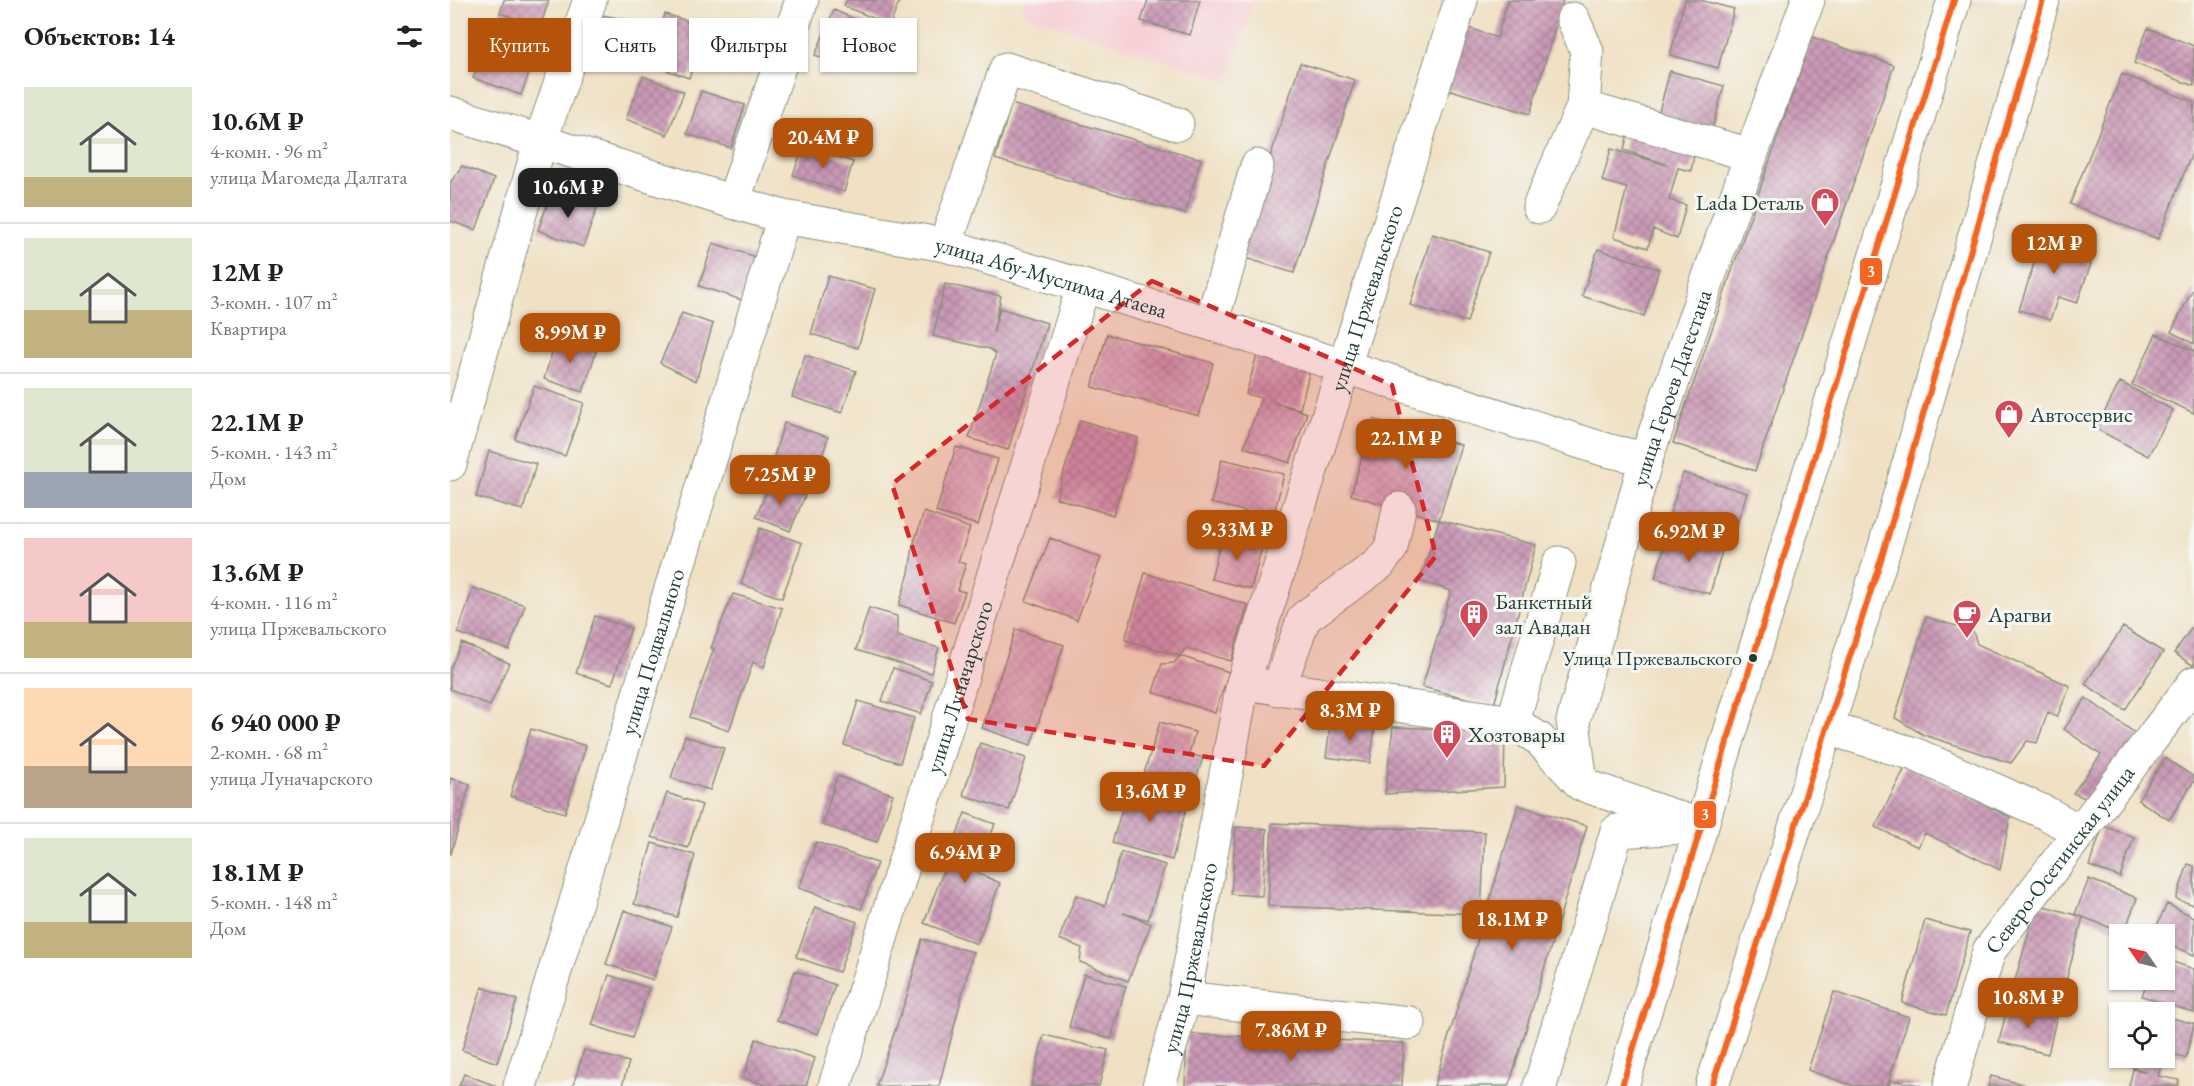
<!DOCTYPE html>
<html lang="ru">
<head>
<meta charset="utf-8">
<style>
	body { margin:0; font-family:"EB Garamond",serif; background:#f6f6f6; color:#202124; height:100vh; display:flex; flex-direction:column; font-size:22px; white-space:nowrap }
	* { box-sizing:border-box; margin:0 }
	p { font-size:20px; color:#757577 }
	.icon { flex:none; width:33px; height:33px; fill:none; stroke:currentColor; stroke-width:2; stroke-linecap:round; stroke-linejoin:round }
	.map { position:relative; flex:1; overflow:hidden }
	.panel { display:flex; flex-direction:column; background:#fff; width:450px }
	.panel>* { flex:none }
	.hud { position:absolute; left:18px; top:18px; width:570px; height:54px; display:flex; gap:12px }
	.needle { width:39px; rotate:304deg }
	.buttons { position:absolute; left:1659px; top:924px; display:grid; gap:12px }
	.buttons a { display:grid; place-items:center; width:66px; height:66px; border-radius:0px; background:#fff; box-shadow:0 2px 4px #0004; font-size:30px }
	.price { position:absolute; translate:-50% -51px; padding:0 14px; border-radius:12px; background:#b45309; color:#fff; font-size:20px; line-height:39px; filter:drop-shadow(0 2px 3px #0008) }
	.price::after { content:''; position:absolute; left:50%; top:36px; width:18px; height:14px; margin-left:-9px; background:inherit; clip-path:polygon(0 0,100% 0,50% 100%) }
	.price.selected { background:#222; color:#fff }
	ul { padding:0; list-style:none }
	li { display:flex; align-items:center; gap:18px; height:150px; padding:0 24px }
	li+li { border-top:2px solid #e0e0e0 }
	li span { display:grid; place-items:center; flex:none; width:168px; height:120px; border-radius:0px; color:#555 }
	li>.icon { margin-inline-start:auto }
	span .icon { width:72px; height:72px; fill:#fffc; stroke-width:1 }
	li b { font-size:26px }
	h2 { display:flex; justify-content:space-between; align-items:center; height:72px; padding:0 24px; font-size:26px }
	.chip { padding:0 21px; border-radius:0px; background:#fff; box-shadow:0 2px 4px #0004; font-size:21px; line-height:54px }
	.chip.selected { background:#b45309; color:#fff }
	main { display:flex; flex:1; min-height:0 }
	.map>svg:first-child { display:block }
	.built { fill:#f7cfd5 }
	.building { fill:url(#building-cross-hatch) }
	.lines { fill:none; stroke-linecap:round; stroke-linejoin:round }
	.minor-casing { stroke:#888f7c; stroke-width:35 }
	.major-casing { stroke:#888f7c; stroke-width:35 }
	.minor { stroke:#fff; stroke-width:33 }
	.major { stroke:#fff; stroke-width:33 }
	.bus-1-casing { stroke:#f6f6f2; stroke-width:10 }
	.bus-1 { stroke:#f26522; stroke-width:6 }
	.marked { fill:#d62828; fill-opacity:0.2; stroke:#d62828; stroke-width:4.5; stroke-dasharray:12 8; stroke-linejoin:round }
	.bus-dot { fill:#1f3d34; stroke:#f6f6f2; stroke-width:2 }
	.labels { text-anchor:middle; dominant-baseline:central; stroke-width:6; stroke-linejoin:round; paint-order:stroke }
	.bus-label { font-size:20px; fill:#1f3d34; stroke:#f6f6f2; text-anchor:end }
	.poi-label { font-size:22px; fill:#1f3d34; stroke:#f6f6f2; text-anchor:start }
	.street-label { font-size:22px; fill:#1f3d34; stroke:#f6f6f2 }
	.line-badge { stroke:#f6f6f2; stroke-width:2 }
	.badge-label { font-size:16px; text-anchor:middle; font-weight:bold; fill:#fff }
</style>
</head>
<body>
<main>
<section class="panel">
<h2>Объектов: 14<svg class="icon" aria-label="filters" viewBox="0 0 24 24"><path d="M4 7h16M4 17h16"/><circle cx="9" cy="7" r="2"/><circle cx="15" cy="17" r="2"/></svg></h2>
<ul>
<li><span style="background:linear-gradient(#dfe7d0 75%,#c2b280 0)"><svg class="icon" aria-label="home" viewBox="0 0 24 24"><path d="M3 11l9-7 9 7M6 9v11h12V9"/></svg></span><div><b>10.6M ₽</b><p>4-комн. · 96 m²</p><p>улица Магомеда Далгата</p></div></li>
<li><span style="background:linear-gradient(#dfe7d0 60%,#c2b280 0)"><svg class="icon" aria-label="home" viewBox="0 0 24 24"><path d="M3 11l9-7 9 7M6 9v11h12V9"/></svg></span><div><b>12M ₽</b><p>3-комн. · 107 m²</p><p>Квартира</p></div></li>
<li><span style="background:linear-gradient(#dfe7d0 70%,#9aa5b1 0)"><svg class="icon" aria-label="home" viewBox="0 0 24 24"><path d="M3 11l9-7 9 7M6 9v11h12V9"/></svg></span><div><b>22.1M ₽</b><p>5-комн. · 143 m²</p><p>Дом</p></div></li>
<li><span style="background:linear-gradient(#f6c9c9 70%,#c2b280 0)"><svg class="icon" aria-label="home" viewBox="0 0 24 24"><path d="M3 11l9-7 9 7M6 9v11h12V9"/></svg></span><div><b>13.6M ₽</b><p>4-комн. · 116 m²</p><p>улица Пржевальского</p></div></li>
<li><span style="background:linear-gradient(#ffd9b3 65%,#b9a48a 0)"><svg class="icon" aria-label="home" viewBox="0 0 24 24"><path d="M3 11l9-7 9 7M6 9v11h12V9"/></svg></span><div><b>6 940 000 ₽</b><p>2-комн. · 68 m²</p><p>улица Луначарского</p></div></li>
<li><span style="background:linear-gradient(#dfe7d0 70%,#c2b280 0)"><svg class="icon" aria-label="home" viewBox="0 0 24 24"><path d="M3 11l9-7 9 7M6 9v11h12V9"/></svg></span><div><b>18.1M ₽</b><p>5-комн. · 148 m²</p><p>Дом</p></div></li>
</ul>
</section>
<div class="map">
<svg width="1744" height="1086" viewBox="0 0 1744 1086">
	<defs>
		<pattern id="building-cross-hatch" width="8" height="8" patternUnits="userSpaceOnUse" patternTransform="scale(1.5)"><rect width="8" height="8" fill="#cc9ab8"/><path d="M0 0l8 8M0 8l8-8" fill="none" stroke="#a57f96"/></pattern>
	</defs>
	<rect width="100%" height="100%" fill="#f6f6f2"/>
	<filter id="ink" filterUnits="userSpaceOnUse"><feTurbulence type="fractalNoise" baseFrequency=".0167" numOctaves="2"/><feDisplacementMap in="SourceGraphic" scale="12" xChannelSelector="R" yChannelSelector="G"/><feConvolveMatrix kernelMatrix="1 2 1 2 8 2 1 2 1" color-interpolation-filters="sRGB"/></filter>
	<filter id="wash" filterUnits="userSpaceOnUse"><feTurbulence type="fractalNoise" baseFrequency=".008" numOctaves="4" result="noise"/><feDisplacementMap in="SourceGraphic" scale="24" xChannelSelector="R" yChannelSelector="G"/><feGaussianBlur stdDeviation="1.35" result="paint"/><feColorMatrix in="noise" values="0 0 0 0 0 0 0 0 0 0 0 0 0 0 0 0 0 1.4 0 .05"/><feComposite in="paint" operator="in"/></filter>
	<g filter="url(#wash)">
		<rect width="100%" height="100%" fill="#f0e1c4"/>
		<path class="built" d="M 574,0 L 804,0 L 778,81 L 571,13 Z"/>
		<g id="blocks">
			<path class="building" d="M 54,0 L 99,0 L 90,27 L 50,13 Z
				M 397,0 L 450,0 L 440,25 L 394,6 Z
				M 698,0 L 750,0 L 740,35 L 691,21 Z
				M 1058,0 L 1113,0 L 1080,114 L 991,87 L 1011,25 L 1047,38 Z
				M 1235,0 L 1250,0 L 1284,9 L 1268,68 L 1220,55 Z
				M 384,10 L 427,29 L 408,73 L 365,55 Z
				M 215,14 L 256,27 L 239,78 L 198,64 Z
				M 151,15 L 198,23 L 181,66 L 140,54 Z
				M 1698,28 L 1744,46 L 1744,86 L 1684,63 Z
				M 38,37 L 86,54 L 71,95 L 23,78 Z
				M 1362,37 L 1444,65 L 1305,471 L 1223,443 Z
				M 850,63 L 905,80 L 844,273 L 789,256 Z
				M 1220,71 L 1274,86 L 1262,130 L 1208,115 Z
				M 1672,74 L 1744,102 L 1744,148 L 1708,239 L 1620,204 Z
				M 193,76 L 234,92 L 217,135 L 176,119 Z
				M 251,91 L 295,105 L 281,148 L 237,134 Z
				M 561,104 L 751,159 L 735,214 L 545,159 Z
				M 1180,126 L 1245,149 L 1241,171 L 1228,168 L 1219,200 L 1236,205 L 1227,239 L 1203,229 L 1198,248 L 1164,237 L 1177,188 L 1152,181 L 1161,149 L 1218,165 L 1174,150 Z
				M 354,145 L 403,162 L 394,192 L 343,175 Z
				M 12,166 L 44,179 L 26,230 L 0,221 L 0,183 Z
				M 102,192 L 147,208 L 133,247 L 88,230 Z
				M 1596,227 L 1627,238 L 1621,257 L 1641,264 L 1627,303 L 1608,297 L 1600,320 L 1569,310 Z
				M 982,234 L 1039,252 L 1017,322 L 960,305 Z
				M 263,243 L 306,257 L 292,300 L 249,286 Z
				M 1148,249 L 1209,269 L 1194,316 L 1132,296 Z
				M 378,276 L 425,289 L 408,348 L 361,334 Z
				M 495,284 L 551,296 L 543,333 L 550,308 L 597,323 L 558,450 L 519,438 L 546,354 L 540,349 L 483,336 Z
				M 1744,287 L 1744,344 L 1721,332 Z
				M 232,313 L 263,324 L 246,381 L 210,363 Z
				M 657,334 L 763,363 L 749,416 L 642,387 Z
				M 1706,334 L 1744,351 L 1744,413 L 1682,385 Z
				M 107,336 L 147,349 L 133,392 L 94,379 Z
				M 355,355 L 406,371 L 392,413 L 342,397 Z
				M 807,355 L 860,370 L 850,409 L 823,402 L 857,413 L 840,463 L 794,447 L 811,398 L 796,394 Z
				M 1670,382 L 1723,410 L 1698,456 L 1646,429 Z
				M 84,386 L 134,403 L 115,456 L 65,439 Z
				M 923,419 L 1011,445 L 989,520 L 901,495 Z
				M 630,420 L 688,438 L 663,515 L 606,498 Z
				M 334,423 L 378,437 L 366,476 L 322,463 Z
				M 506,447 L 548,459 L 528,525 L 486,512 Z
				M 39,451 L 86,464 L 73,510 L 26,497 Z
				M 772,459 L 834,474 L 823,518 L 761,503 Z
				M 1233,473 L 1297,493 L 1281,542 L 1217,522 Z
				M 321,481 L 355,496 L 340,531 L 306,517 Z
				M 474,512 L 520,528 L 508,562 L 516,564 L 507,590 L 515,592 L 504,623 L 449,605 L 459,573 L 463,546 Z
				M 989,520 L 1086,545 L 1044,705 L 972,687 L 1001,591 L 970,581 Z
				M 310,528 L 352,543 L 332,598 L 291,584 Z
				M 773,532 L 813,542 L 801,589 L 761,579 Z
				M 1219,532 L 1273,547 L 1260,594 L 1205,578 Z
				M 600,538 L 651,558 L 627,620 L 576,601 Z
				M 695,573 L 798,605 L 781,661 L 736,648 L 730,656 L 779,672 L 765,713 L 703,692 L 712,664 L 724,663 L 730,656 L 675,640 Z
				M 23,588 L 75,605 L 59,650 L 8,633 Z
				M 283,594 L 332,608 L 314,667 L 303,662 L 279,731 L 240,717 L 264,648 L 261,648 Z
				M 419,608 L 447,616 L 447,636 L 489,648 L 481,673 L 406,650 Z
				M 145,616 L 181,628 L 162,684 L 126,673 Z
				M 1476,617 L 1523,631 L 1527,644 L 1620,686 L 1607,717 L 1598,712 L 1587,743 L 1577,741 L 1561,763 L 1474,735 L 1445,718 Z
				M 1744,624 L 1744,666 L 1724,653 Z
				M 1673,627 L 1713,652 L 1675,710 L 1635,684 Z
				M 566,629 L 614,645 L 581,745 L 532,728 Z
				M 12,643 L 59,663 L 40,706 L 0,689 L 0,669 Z
				M 443,668 L 482,681 L 471,714 L 432,701 Z
				M 1636,698 L 1689,736 L 1642,801 L 1623,793 L 1651,755 L 1614,729 Z
				M 408,701 L 464,718 L 450,763 L 394,745 Z
				M 881,721 L 925,727 L 920,763 L 876,757 Z
				M 710,722 L 745,732 L 739,754 L 753,758 L 741,795 L 692,780 Z
				M 943,727 L 1055,731 L 1054,787 L 935,794 Z
				M 81,729 L 136,746 L 115,813 L 60,796 Z
				M 235,736 L 274,748 L 260,790 L 221,778 Z
				M 530,743 L 576,758 L 559,810 L 513,795 Z
				M 1715,758 L 1744,777 L 1744,781 L 1719,820 L 1688,800 Z
				M 1456,766 L 1560,817 L 1550,870 L 1475,833 L 1468,847 L 1425,827 Z
				M 387,776 L 443,794 L 427,842 L 372,825 Z
				M 0,778 L 20,784 L 1,854 L 0,854 Z
				M 679,786 L 738,802 L 722,860 L 662,843 Z
				M 217,793 L 252,805 L 238,848 L 202,837 Z
				M 1068,805 L 1137,826 L 1059,1086 L 984,1086 Z
				M 515,813 L 545,824 L 527,873 L 550,883 L 527,944 L 474,923 Z
				M 822,823 L 1035,832 L 1031,914 L 818,906 Z
				M 1653,826 L 1684,837 L 1670,877 L 1639,866 Z
				M 786,827 L 817,829 L 812,896 L 781,894 Z
				M 366,842 L 427,863 L 411,909 L 349,888 Z
				M 202,843 L 245,855 L 227,917 L 184,904 Z
				M 671,852 L 715,865 L 698,920 L 673,913 L 701,924 L 678,981 L 630,962 L 632,948 L 609,939 L 626,895 L 655,906 Z
				M 1738,864 L 1744,866 L 1744,905 L 1726,899 Z
				M 1639,879 L 1687,898 L 1674,933 L 1625,914 Z
				M 1587,904 L 1633,917 L 1612,996 L 1564,984 Z
				M 1717,904 L 1744,917 L 1744,955 L 1714,942 L 1714,934 L 1703,934 Z
				M 365,907 L 407,922 L 389,972 L 346,957 Z
				M 174,910 L 222,927 L 203,980 L 156,964 Z
				M 1475,920 L 1520,932 L 1496,1015 L 1452,1003 Z
				M 472,939 L 523,952 L 489,1086 L 426,1086 L 458,993 Z
				M 1714,959 L 1744,969 L 1744,1013 L 1692,996 L 1698,980 L 1714,980 Z
				M 345,971 L 385,985 L 368,1034 L 327,1020 Z
				M 634,974 L 676,986 L 661,1039 L 619,1027 Z
				M 159,975 L 199,988 L 182,1038 L 142,1025 Z
				M 32,987 L 67,1000 L 47,1063 L 12,1050 Z
				M 1384,992 L 1459,1017 L 1437,1086 L 1404,1086 L 1358,1070 Z
				M 1558,1004 L 1607,1015 L 1598,1054 L 1549,1042 Z
				M 1715,1016 L 1744,1024 L 1736,1058 L 1714,1051 Z
				M 737,1034 L 954,1043 L 952,1086 L 735,1086 Z
				M 594,1035 L 658,1050 L 649,1086 L 581,1086 Z
				M 306,1039 L 365,1058 L 356,1086 L 319,1086 L 293,1078 Z
				M 134,1050 L 179,1062 L 172,1086 L 123,1086 Z
				M 1669,1058 L 1714,1058 L 1708,1076 L 1729,1080 L 1728,1086 L 1679,1086 L 1683,1069 L 1697,1072 L 1668,1062 Z
				M 14,1074 L 46,1086 L 9,1086 Z
				M 1541,1076 L 1576,1085 L 1576,1086 L 1538,1086 Z
				M 1440,1080 L 1470,1085 L 1470,1086 L 1439,1086 Z"/>
		</g>
	</g>
	<g filter="url(#ink)">
		<use href="#blocks" fill-opacity="0" stroke="#888f7c" stroke-width="1.5"/>
		<g class="lines">
			<g class="minor-casing">
				<g id="minor">
					<path d="M 1123,19 L 1137,51 L 1133,107 L 1301,155"/>
					<path id="s1" d="M 0,113 L 283,202 L 334,217 L 495,245 L 761,324 L 1156,450 L 1196,459"/>
					<path d="M 283,202 L 352,0"/>
					<path d="M 1089,207 L 1133,107"/>
					<path d="M 495,245 L 556,69 L 727,124"/>
					<path d="M 761,324 L 807,166"/>
					<path d="M 0,464 L 90,142 L 140,0"/>
					<path d="M 793,683 L 1063,722 L 1089,739 L 1131,784 L 1252,826"/>
					<path d="M 828,689 L 854,618 L 929,564 L 941,548 L 949,509"/>
					<path d="M 1063,722 L 1109,563"/>
					<path d="M 1377,728 L 1464,754 L 1596,813 L 1630,832"/>
					<path id="s2" d="M 1131,784 L 1123,721 L 1196,459 L 1301,155 L 1358,0"/>
					<path d="M 734,998 L 959,1023"/>
					<path id="s3" d="M 70,1086 L 334,217"/>
					<path id="s4" d="M 385,1086 L 633,287"/>
					<path id="s5" d="M 709,1086 L 734,998 L 793,683 L 1011,0"/>
					<path d="M 1090,1086 L 1167,831 L 1235,827"/>
					<path id="s6" d="M 1500,1086 L 1539,951 L 1744,683"/>
				</g>
			</g>
			<g class="major-casing">
				<path id="major" d="M 1172,1086 L 1504,0
					M 1262,1086 L 1433,553 L 1593,0"/>
			</g>
			<use href="#minor" class="minor"/>
			<use href="#major" class="major"/>
			<g class="bus-1-casing">
				<path id="bus-1" d="M 1172,1086 L 1504,0
					M 1262,1086 L 1433,553 L 1593,0"/>
			</g>
			<use href="#bus-1" class="bus-1"/>
		</g>
	</g>
	<path class="marked" d="M 702,281 L 942,385 L 986,556 L 814,766 L 518,719 L 442,484 Z"/>
	<defs>
		<g id="shop-pin" transform="scale(1.5)"><path d="M0 17L-7.5 6A9.5 9.5 0 1 1 7.5 6Z" fill="#d1495b" stroke="#f6f6f2"/><path d="M-5-2.5h2.3a2.7 3.5 0 0 1 5.4 0H5L5.5 6h-11ZM-1.5-2.5h3a1.5 2.3 0 0 0-3 0Z" fill="#fff"/></g>
		<g id="building-pin" transform="scale(1.5)"><path d="M0 17L-7.5 6A9.5 9.5 0 1 1 7.5 6Z" fill="#d1495b" stroke="#f6f6f2"/><path d="M-4-6H4V6H1V3H-1V6H-4ZM-2.5-4.3h1.7v1.8h-1.7ZM.8-4.3h1.7v1.8H.8ZM-2.5-1h1.7V.8h-1.7ZM.8-1h1.7V.8H.8Z" fill="#fff"/></g>
		<g id="cafe-pin" transform="scale(1.5)"><path d="M0 17L-7.5 6A9.5 9.5 0 1 1 7.5 6Z" fill="#d1495b" stroke="#f6f6f2"/><path d="M-5.5-4.5H6V0H3Q3 3.5 0 3.5H-2.5Q-5.5 3.5-5.5 0ZM3-3.2v2h1.7v-2ZM-6 4.5H4V6H-6Z" fill="#fff"/></g>
	</defs>
	<g fill-rule="evenodd">
		<use href="#shop-pin" x="1375" y="202"/>
		<use href="#shop-pin" x="1559" y="414"/>
		<use href="#building-pin" x="1024" y="614"/>
		<use href="#cafe-pin" x="1517" y="614"/>
		<use href="#building-pin" x="997" y="734"/>
	</g>
	<circle class="bus-dot" cx="1303" cy="658" r="5"/>
	<g class="labels">
		<g class="bus-label">
			<text x="1292" y="658">Улица Пржевальского</text>
		</g>
		<g class="poi-label">
			<text x="1354" y="202" text-anchor="end">Lada Dеталь</text>
			<text x="1580" y="414">Автосервис</text>
			<text x="1045" y="601">Банкетный<tspan x="1045" dy="25">зал Авадан</tspan></text>
			<text x="1538" y="614">Арагви</text>
			<text x="1018" y="734">Хозтовары</text>
		</g>
		<g class="street-label">
			<text stroke="none"><textPath href="#s1" startOffset="624">улица Абу-Муслима Атаева</textPath></text>
			<text stroke="none"><textPath href="#s5" startOffset="816">улица Пржевальского</textPath></text>
			<text stroke="none"><textPath href="#s2" startOffset="411">улица Героев Дагестана</textPath></text>
			<text stroke="none"><textPath href="#s3" startOffset="454">улица Подвального</textPath></text>
			<text stroke="none"><textPath href="#s4" startOffset="418">улица Луначарского</textPath></text>
			<text stroke="none"><textPath href="#s6" startOffset="256">Северо-Осетинская улица</textPath></text>
			<text stroke="none"><textPath href="#s5" startOffset="132">улица Пржевальского</textPath></text>
		</g>
	</g>
	<g class="line-badge">
		<rect x="1409" y="257" width="24" height="29" rx="6" fill="#f26522"/>
		<rect x="1243" y="800" width="24" height="29" rx="6" fill="#f26522"/>
	</g>
	<g class="badge-label">
		<text x="1421" y="277">3</text>
		<text x="1255" y="820">3</text>
	</g>
</svg>
<div class="buttons">
<a><svg class="needle" viewBox="-14 -14 28 28"><path d="M0-13l5 13h-10z" fill="#e53935"/><path d="M0 13l5-13h-10z" fill="#757577"/></svg></a>
<a><svg class="icon" aria-label="locate" viewBox="0 0 24 24"><circle cx="12" cy="12" r="6"/><path d="M12 2v4M12 18v4M2 12h4M18 12h4"/></svg></a>
</div>
<b class="price" style="left:373px;top:169px">20.4M ₽</b>
<b class="price selected" style="left:118px;top:219px">10.6M ₽</b>
<b class="price" style="left:1604px;top:275px">12M ₽</b>
<b class="price" style="left:120px;top:364px">8.99M ₽</b>
<b class="price" style="left:956px;top:470px">22.1M ₽</b>
<b class="price" style="left:330px;top:506px">7.25M ₽</b>
<b class="price" style="left:787px;top:561px">9.33M ₽</b>
<b class="price" style="left:1239px;top:563px">6.92M ₽</b>
<b class="price" style="left:900px;top:742px">8.3M ₽</b>
<b class="price" style="left:700px;top:823px">13.6M ₽</b>
<b class="price" style="left:515px;top:884px">6.94M ₽</b>
<b class="price" style="left:1062px;top:951px">18.1M ₽</b>
<b class="price" style="left:1578px;top:1029px">10.8M ₽</b>
<b class="price" style="left:841px;top:1062px">7.86M ₽</b>
<div class="hud">
<a class="chip selected">Купить</a>
<a class="chip">Снять</a>
<a class="chip">Фильтры</a>
<a class="chip">Новое</a>
</div>
</div>
</main>
</body>
</html>
